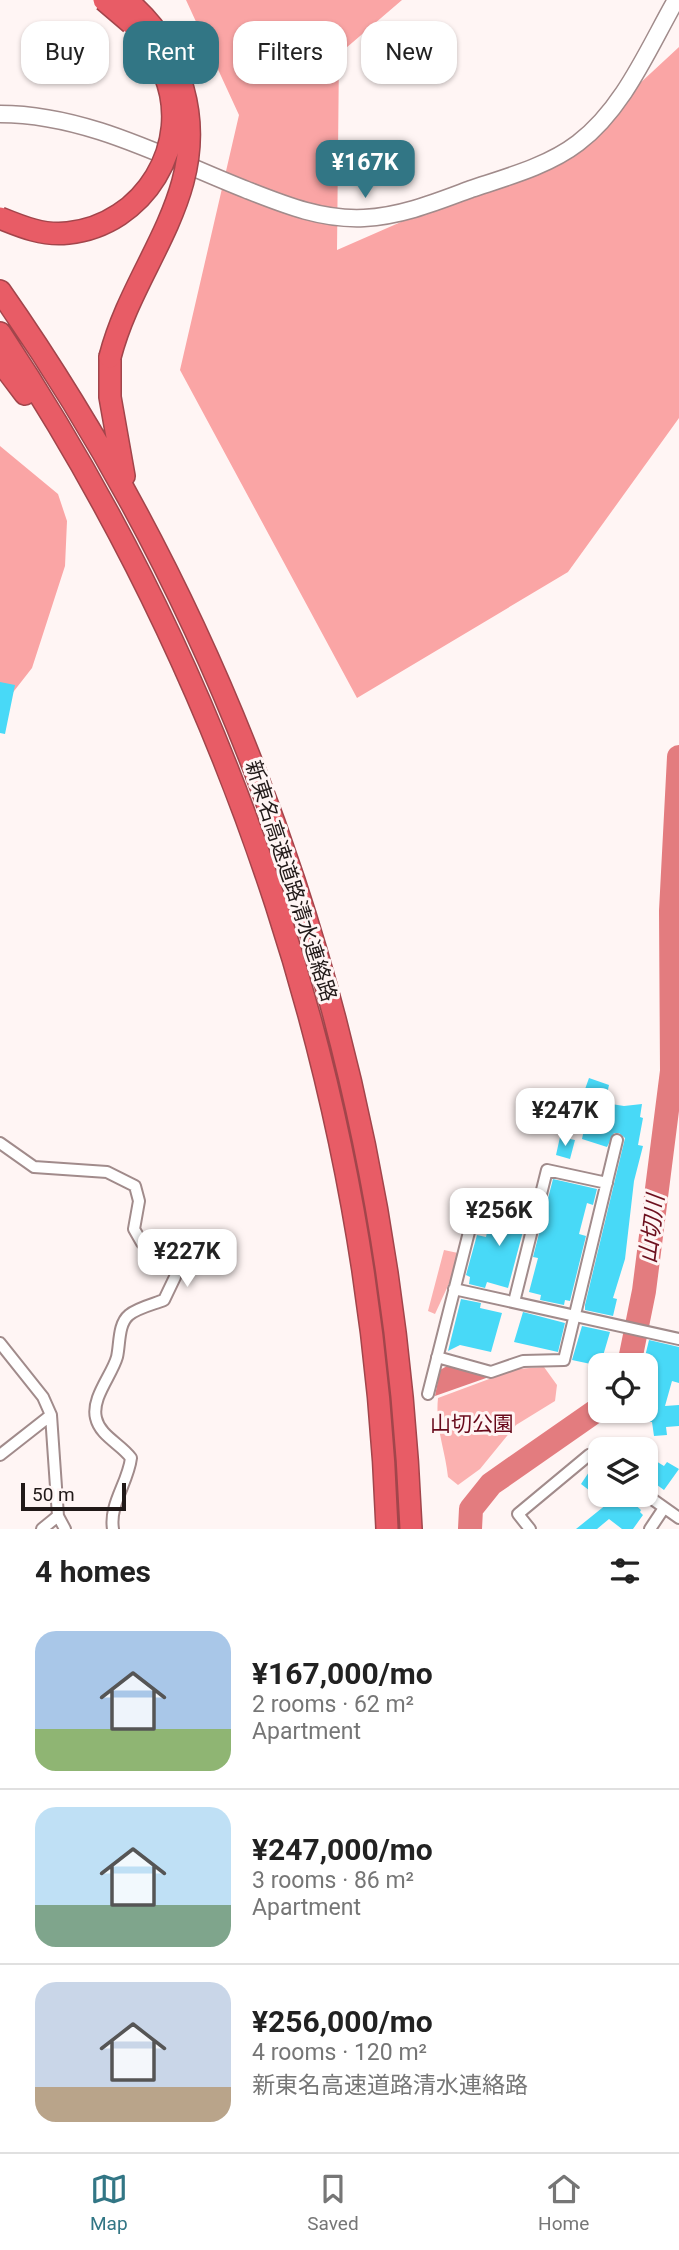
<!DOCTYPE html>
<html lang="en">
<head>
<meta charset="utf-8">
<style>
	body { margin:0; font-family:Roboto,"Noto Sans JP",sans-serif; background:#f6f6f6; color:#222; height:100vh; display:flex; flex-direction:column; font-size:26px; white-space:nowrap }
	* { box-sizing:border-box; margin:0 }
	p { font-size:23px; color:#767676 }
	.icon { flex:none; width:38px; height:38px; fill:none; stroke:currentColor; stroke-width:2; stroke-linecap:round; stroke-linejoin:round }
	.map { position:relative; height:1529px; overflow:hidden }
	.details { display:flex; flex-direction:column; background:#fff; flex:1 }
	.details>* { flex:none }
	.guide { position:absolute; left:21px; top:21px; width:637px; height:63px; display:flex; gap:14px }
	.controls { position:absolute; left:588px; top:1353px; display:grid; gap:14px }
	.controls a { display:grid; place-items:center; width:70px; height:70px; border-radius:14px; background:#fff; box-shadow:0 2px 5px #0004; font-size:35px }
	.scale { position:absolute; left:21px; bottom:18px; width:105px; box-sizing:border-box; padding-left:7px; border:4px solid #211918; border-top:0; font-size:19px; line-height:24px; white-space:nowrap; color:#211918; -webkit-text-stroke:5px #fff5f4; paint-order:stroke }
	.price { position:absolute; translate:-50% -60px; padding:0 16px; border-radius:14px; background:#fff; color:#222; font-size:23px; line-height:46px; filter:drop-shadow(0 2px 4px #0008) }
	.price::after { content:''; position:absolute; left:50%; top:42px; width:21px; height:16px; margin-left:-10px; background:inherit; clip-path:polygon(0 0,100% 0,50% 100%) }
	.price.current { background:#327685; color:#fff }
	ul { padding:0; list-style:none }
	li { display:flex; align-items:center; gap:21px; height:175px; padding:0 35px }
	li+li { border-top:2px solid #e0e0e0 }
	li span { display:grid; place-items:center; flex:none; width:196px; height:140px; border-radius:21px; color:#555 }
	li>.icon { margin-inline-start:auto }
	span .icon { width:84px; height:84px; fill:#fffc; stroke-width:1 }
	li b { font-size:30px }
	h2 { display:flex; justify-content:space-between; align-items:center; height:84px; padding:0 35px; font-size:30px }
	.tag { padding:0 24px; border-radius:21px; background:#fff; box-shadow:0 2px 5px #0004; font-size:24px; line-height:63px }
	.tag.current { background:#327685; color:#fff }
	.tabs { display:flex; justify-content:space-around; align-items:center; height:98px; border-top:2px solid #e0e0e0; background:#fff; font-size:19px; color:#767676 }
	.tabs a { display:grid; justify-items:center; gap:4px }
	.tabs .current { color:#327685 }
	.map>svg:first-child { display:block }
	.green { fill:#fbb1b0 }
	.forest { fill:#faa5a5 }
	.water { fill:#e37c7f }
	.lines { fill:none; stroke-linecap:round; stroke-linejoin:round }
	.river { stroke:#e37c7f; stroke-width:24 }
	.building { fill:#48d9f7 }
	.street-casing { stroke:#a18b8b; stroke-width:14 }
	.secondary-casing { stroke:#a18b8b; stroke-width:19 }
	.highway-casing { stroke:#a2454b; stroke-width:24 }
	.street { stroke:#fff; stroke-width:10 }
	.secondary { stroke:#fff; stroke-width:16 }
	.highway { stroke:#e85c66; stroke-width:21 }
	.highway-bridge-casing { stroke:#a2454b; stroke-width:24; stroke-linecap:butt }
	.highway-bridge { stroke:#e85c66; stroke-width:21 }
	.labels { text-anchor:middle; dominant-baseline:central; stroke-width:6; stroke-linejoin:round; paint-order:stroke }
	.street-label { font-size:21px; fill:#211918; stroke:#fff5f4 }
	.park-label { font-size:21px; fill:#68091b; stroke:#fff5f4 }
	.water-label { font-size:23px; font-style:italic; fill:#6d101e; stroke:#fff5f4 }
</style>
</head>
<body>
<div class="map">
<svg width="679" height="1529" viewBox="0 0 679 1529">
	<rect width="100%" height="100%" fill="#fff5f4"/>
	<path class="green" d="M 444,1250 L 458,1253 L 452,1277 L 435,1314 L 428,1311 Z
		M 544,1367 L 557,1385 L 555,1401 L 516,1425 L 480,1469 L 458,1485 L 448,1477 C 445,1449 435,1427 438,1398 L 516,1369 Z"/>
	<path class="forest" d="M 186,0 L 402,0 L 339,54 L 337,250 L 570,148 L 679,47 L 679,418 L 568,572 L 357,698 L 180,370 L 239,115 Z
		M 0,446 L 58,494 L 67,521 L 65,566 L 32,668 L 0,709 Z"/>
	<path class="water" d="M 447,1366 L 489,1377 L 435,1396 L 440,1370 Z"/>
	<g class="lines">
		<path class="river" d="M 629,1365 L 644,1291 L 672,1071 L 671,911 L 679,757
			M 470,1529 L 471,1509 L 491,1484 L 600,1408"/>
	</g>
	<path class="building" d="M 0,682 L 15,685 L 5,734 L 0,733 Z
		M 589,1078 L 609,1085 L 605,1103 L 624,1106 L 642,1104 L 640,1117 L 643,1118 L 638,1145 L 643,1146 L 634,1181 L 625,1259 L 613,1298 L 617,1299 L 613,1316 L 585,1310 L 585,1305 L 625,1138 L 619,1133 L 614,1133 L 607,1147 L 582,1139 L 588,1110 L 579,1106 Z
		M 560,1137 L 575,1140 L 570,1159 L 556,1155 Z
		M 553,1179 L 597,1189 L 593,1205 L 587,1203 L 579,1234 L 586,1236 L 570,1301 L 565,1300 L 564,1305 L 540,1300 L 541,1295 L 529,1292 L 538,1258 L 533,1257 Z
		M 515,1196 L 531,1201 L 508,1288 L 487,1282 L 485,1288 L 469,1284 L 470,1277 L 466,1275 L 477,1235 L 486,1237 L 491,1214 L 510,1218 Z
		M 461,1299 L 481,1303 L 480,1308 L 502,1313 L 491,1352 L 460,1345 L 448,1351 Z
		M 523,1312 L 565,1323 L 558,1352 L 514,1342 Z
		M 582,1326 L 610,1332 L 600,1366 L 572,1360 Z
		M 649,1340 L 679,1347 L 679,1383 L 672,1381 L 665,1406 L 679,1405 L 679,1426 L 666,1427 L 667,1435 L 654,1436 L 652,1422 L 636,1422 L 636,1410 L 646,1410 L 646,1365 L 643,1365 Z
		M 646,1455 L 664,1466 L 667,1462 L 679,1469 L 664,1490 L 646,1477 Z
		M 591,1469 L 598,1474 L 600,1471 L 600,1494 L 614,1494 L 625,1502 L 628,1498 L 641,1510 L 640,1512 L 643,1515 L 633,1529 L 622,1529 L 609,1519 L 597,1529 L 576,1529 L 607,1504 L 581,1484 Z"/>
	<g class="lines">
		<g class="street-casing">
			<path id="street" d="M 0,1143 L 34,1167 L 107,1172 L 135,1186 L 139,1201 L 134,1229 L 142,1243 L 177,1265 L 175,1277 L 164,1300 C 154,1304 137,1308 129,1315 C 118,1324 120,1344 117,1357 C 112,1375 91,1398 96,1418 C 100,1436 121,1444 131,1458 C 128,1483 109,1504 113,1529
				M 454,1289 L 679,1339
				M 514,1302 L 547,1170 L 607,1183
				M 0,1343 L 43,1397 L 51,1415 L 58,1516 L 65,1529
				M 437,1357 L 491,1372 L 523,1361 L 564,1360 L 617,1140
				M 428,1394 L 471,1224
				M 0,1455 L 51,1415
				M 645,1494 L 679,1518
				M 42,1529 L 58,1516
				M 530,1529 L 518,1514 L 589,1455 L 600,1463
				M 650,1529 L 664,1508"/>
		</g>
		<g class="secondary-casing">
			<path id="secondary" d="M 0,114 C 87,114 168,159 247,190 C 285,205 322,220 364,218 C 402,216 436,202 471,189 C 507,177 548,166 578,143 C 624,108 648,49 676,0"/>
		</g>
		<g class="highway-casing">
			<path id="highway" d="M 0,291 C 254,654 393,1087 411,1529
				M 0,333 C 235,688 372,1103 387,1529
				M 110,357 L 110,397 L 124,476
				M 0,361 L 25,394"/>
		</g>
		<use href="#street" class="street"/>
		<use href="#secondary" class="secondary"/>
		<use href="#highway" class="highway"/>
		<g class="highway-bridge-casing">
			<path id="highway-bridge" d="M 104,0 L 131,23
				M 0,218 C 22,227 44,236 68,233 C 144,225 194,144 164,73
				M 110,357 C 134,263 212,193 183,89 C 174,54 154,23 126,0"/>
		</g>
		<use href="#highway-bridge" class="highway-bridge"/>
	</g>
	<g class="labels">
		<g class="street-label">
			<text transform="translate(291 881) rotate(72)">新東名高速道路清水連絡路</text>
		</g>
		<g class="park-label">
			<text x="472" y="1424">山切公園</text>
		</g>
		<g class="water-label">
			<text transform="translate(652 1229) rotate(-83)">山切川</text>
		</g>
	</g>
</svg>
<div class="controls">
<a><svg class="icon" aria-label="locate" viewBox="0 0 24 24"><circle cx="12" cy="12" r="6"/><path d="M12 2v4M12 18v4M2 12h4M18 12h4"/></svg></a>
<a><svg class="icon" aria-label="layers" viewBox="0 0 24 24"><path d="M12 4l9 5-9 5-9-5zM3 14l9 5 9-5"/></svg></a>
</div>
<div class="scale">50 m</div>
<b class="price current" style="left:365px;top:200px">¥167K</b>
<b class="price" style="left:565px;top:1148px">¥247K</b>
<b class="price" style="left:499px;top:1248px">¥256K</b>
<b class="price" style="left:187px;top:1289px">¥227K</b>
<div class="guide">
<a class="tag">Buy</a>
<a class="tag current">Rent</a>
<a class="tag">Filters</a>
<a class="tag">New</a>
</div>
</div>
<section class="details">
<h2>4 homes<svg class="icon" aria-label="filters" viewBox="0 0 24 24"><path d="M4 7h16M4 17h16"/><circle cx="9" cy="7" r="2"/><circle cx="15" cy="17" r="2"/></svg></h2>
<ul>
<li><span style="background:linear-gradient(#a9c7e8 70%,#8fb573 0)"><svg class="icon" aria-label="home" viewBox="0 0 24 24"><path d="M3 11l9-7 9 7M6 9v11h12V9"/></svg></span><div><b>¥167,000/mo</b><p>2 rooms · 62 m²</p><p>Apartment</p></div></li>
<li><span style="background:linear-gradient(#bfe0f5 70%,#7fa58c 0)"><svg class="icon" aria-label="home" viewBox="0 0 24 24"><path d="M3 11l9-7 9 7M6 9v11h12V9"/></svg></span><div><b>¥247,000/mo</b><p>3 rooms · 86 m²</p><p>Apartment</p></div></li>
<li><span style="background:linear-gradient(#c9d6e8 75%,#b9a48a 0)"><svg class="icon" aria-label="home" viewBox="0 0 24 24"><path d="M3 11l9-7 9 7M6 9v11h12V9"/></svg></span><div><b>¥256,000/mo</b><p>4 rooms · 120 m²</p><p>新東名高速道路清水連絡路</p></div></li>
</ul>
</section>
<nav class="tabs">
<a class="current"><svg class="icon" aria-label="map" viewBox="0 0 24 24"><path d="M3 6l6-2 6 2 6-2v14l-6 2-6-2-6 2zM9 4v14M15 6v14"/></svg>Map</a>
<a><svg class="icon" aria-label="saved" viewBox="0 0 24 24"><path d="M7 4h10v16l-5-4-5 4z"/></svg>Saved</a>
<a><svg class="icon" aria-label="home" viewBox="0 0 24 24"><path d="M3 11l9-7 9 7M6 9v11h12V9"/></svg>Home</a>
</nav>
</body>
</html>
